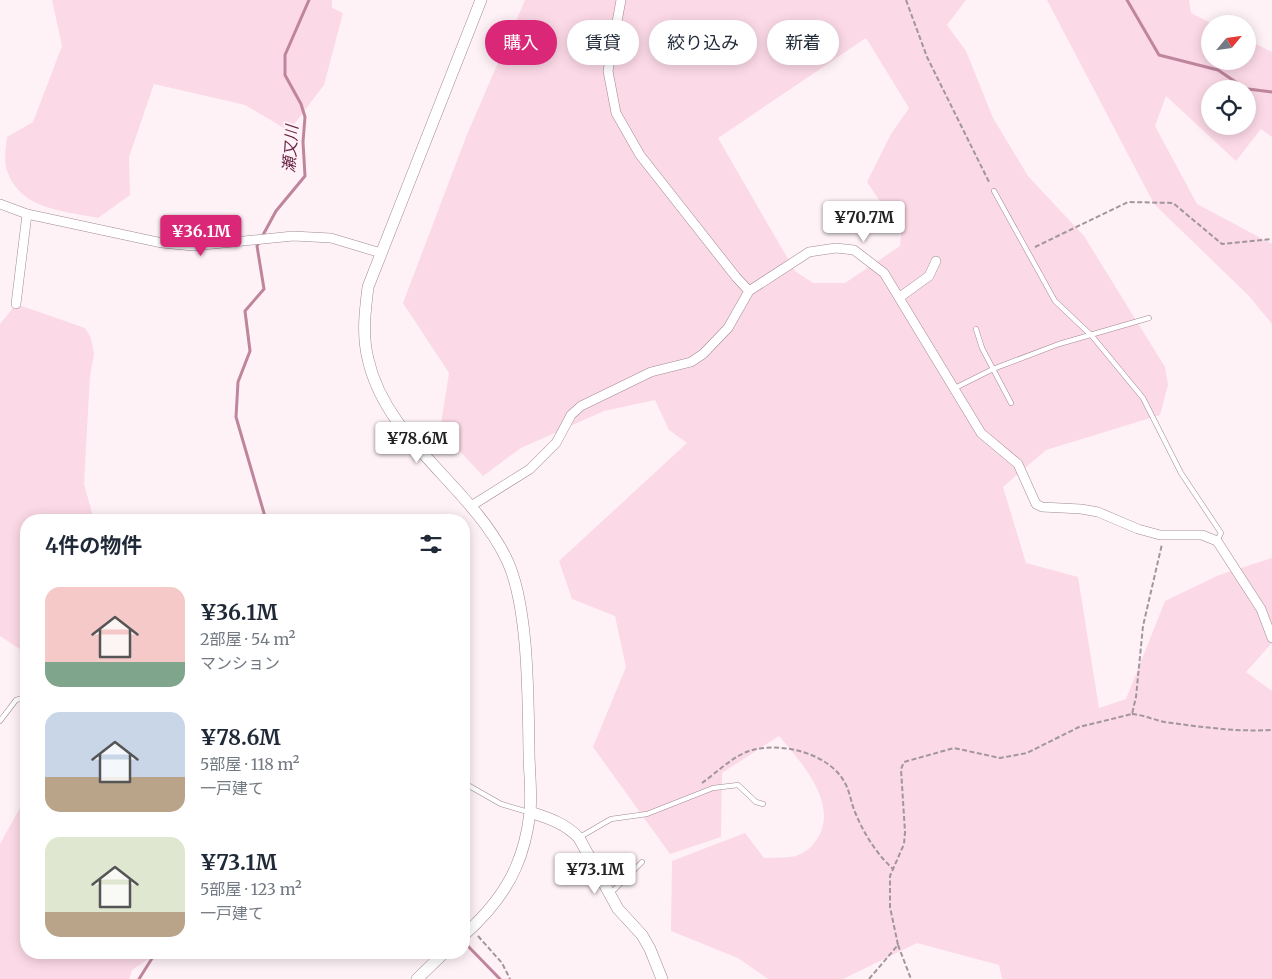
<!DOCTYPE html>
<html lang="ja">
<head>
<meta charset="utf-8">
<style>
	body { margin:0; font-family:Merriweather,"Noto Sans JP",serif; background:#f6f6f7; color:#1f2937; height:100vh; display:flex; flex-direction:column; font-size:19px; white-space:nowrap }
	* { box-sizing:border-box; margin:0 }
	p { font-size:16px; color:#747a83 }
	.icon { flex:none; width:28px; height:28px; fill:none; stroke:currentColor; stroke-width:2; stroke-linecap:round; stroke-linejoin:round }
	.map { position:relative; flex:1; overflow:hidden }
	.sheet { position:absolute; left:20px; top:514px; width:450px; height:445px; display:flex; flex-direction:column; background:#fff; border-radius:20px; box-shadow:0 2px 12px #0003 }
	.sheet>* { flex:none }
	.top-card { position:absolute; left:485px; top:20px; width:475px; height:45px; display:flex; gap:10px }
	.needle { width:32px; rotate:61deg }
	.controls { position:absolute; left:1201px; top:15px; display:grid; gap:10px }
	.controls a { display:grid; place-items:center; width:55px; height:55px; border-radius:50%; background:#fff; box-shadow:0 2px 12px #0003; font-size:25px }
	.price { position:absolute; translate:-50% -42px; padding:0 11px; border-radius:5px; background:#fff; color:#222; font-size:16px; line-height:32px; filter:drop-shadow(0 1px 2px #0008) }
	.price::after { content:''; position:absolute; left:50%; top:30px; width:15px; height:11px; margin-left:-8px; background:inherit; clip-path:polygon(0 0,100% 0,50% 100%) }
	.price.selected { background:#db2777; color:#fff }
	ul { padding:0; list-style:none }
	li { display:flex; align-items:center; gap:15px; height:125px; padding:0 25px }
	li span { display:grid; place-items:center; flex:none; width:140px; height:100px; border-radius:15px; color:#555 }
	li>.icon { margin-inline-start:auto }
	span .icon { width:60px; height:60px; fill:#fffc; stroke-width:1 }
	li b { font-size:21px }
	h2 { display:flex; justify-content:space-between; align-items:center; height:60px; padding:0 25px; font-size:21px }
	.pill { padding:0 18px; border-radius:22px; background:#fff; box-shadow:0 2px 12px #0003; font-size:18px; line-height:45px }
	.pill.selected { background:#db2777; color:#fff }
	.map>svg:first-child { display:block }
	.green { fill:#fcd9e7; fill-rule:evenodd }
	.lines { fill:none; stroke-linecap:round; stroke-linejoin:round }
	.stream { stroke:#bf859d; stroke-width:3 }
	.service-casing { stroke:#a28992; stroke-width:5.5 }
	.minor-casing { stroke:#a28992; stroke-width:10 }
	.tertiary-casing { stroke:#a28992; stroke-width:12 }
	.path { stroke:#a1969a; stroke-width:2; stroke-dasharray:5 2.5; stroke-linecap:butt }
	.service { stroke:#fff; stroke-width:4.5 }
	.minor { stroke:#fff; stroke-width:9 }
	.tertiary { stroke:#fff; stroke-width:11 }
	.labels { text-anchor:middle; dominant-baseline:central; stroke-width:4; stroke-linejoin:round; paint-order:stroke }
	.water-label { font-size:16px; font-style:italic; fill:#682345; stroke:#fef2f7 }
</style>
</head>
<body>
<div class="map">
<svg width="1272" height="979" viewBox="0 0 1272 979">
	<rect width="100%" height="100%" fill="#fef2f7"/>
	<path class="green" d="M 52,0 L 332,0 L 332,8 L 343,13 L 324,85 L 289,131 L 245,105 L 154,84 L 129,157 L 130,195 L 98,218 C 61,210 18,210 6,167 C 4,159 6,146 7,137 L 33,122 L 62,46 Z
		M 525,0 L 966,0 L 947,25 L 966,51 L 993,118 L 1028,176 L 1084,236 L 1165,367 L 1168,385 L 1160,415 L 1046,450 L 1003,487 L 1026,563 L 1078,577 L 1099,708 L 1126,699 L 1165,601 L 1219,575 L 1272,558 L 1272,643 L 1246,672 L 1272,691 L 1272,979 L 1002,979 L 999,965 L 917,943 L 843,979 L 768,979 L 738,958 L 671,931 L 672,861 L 745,833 L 764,858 C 774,857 789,859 798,855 C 809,851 815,843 820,834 C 836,800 800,761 779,736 L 722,773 L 721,837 L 670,854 L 593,747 L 626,667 L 615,616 L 572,599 L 559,561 L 687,443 L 669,430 L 655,400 L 604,411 L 521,448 L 483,476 L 440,430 L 449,373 L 403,303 L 466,137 ZM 866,38 L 909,108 L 891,134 L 867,182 L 901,233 L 900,246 L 845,283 L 813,283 L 795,271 L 718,138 Z
		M 1047,0 L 1189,0 L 1191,13 L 1213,24 L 1210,24 L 1210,61 L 1248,61 L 1248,40 L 1272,52 L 1272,137 L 1261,129 L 1236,161 L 1166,96 L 1155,126 L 1197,204 L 1272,244 L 1272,324 L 1249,296 L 1154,204 ZM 1210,89 L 1248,89 L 1248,126 L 1210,126 Z
		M 16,304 L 85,328 L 91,338 L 94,354 L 90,376 L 84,484 L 94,520 L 26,520 L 26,653 L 0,636 L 0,324 Z
		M 26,797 L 26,952 L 157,953 L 132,970 L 129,979 L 0,979 L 0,844 Z"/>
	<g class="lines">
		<path class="stream" d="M 1127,0 L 1159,55 L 1218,70 L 1246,89
			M 1248,89 L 1272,92
			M 266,520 L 236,417 L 238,382 L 250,351 L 245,311 L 264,289 L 257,246 L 276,211 L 305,176 L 303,142 L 305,117 L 301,104 L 285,75 L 285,55 L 309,0
			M 464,942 L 500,979
			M 139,979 L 156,952"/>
		<g class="service-casing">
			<path id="service" d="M 994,191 L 1055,301 L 1092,336 L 1143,398 L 1181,473 L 1221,533 L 1217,541
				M 976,329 L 982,348 L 1011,403
				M 955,388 L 993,369 L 1059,344 L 1149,318
				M 0,721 L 16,700 L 26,697
				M 464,783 L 501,804 L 528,812
				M 580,837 L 611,819 L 647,814 L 713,788 L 738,785 L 756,802 L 763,804
				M 611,893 L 642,862"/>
		</g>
		<g class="minor-casing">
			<path id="minor" d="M 621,0 L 608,71 L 616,113 L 640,155 L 736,277 L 749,291
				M 0,204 L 27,214 L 162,243 L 193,246 L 293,236 L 331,238 L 381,253
				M 900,297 L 929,276 L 936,261
				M 16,304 L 27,214
				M 471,506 L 530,469 L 556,443 L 571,415 L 581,406 L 651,372 L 691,362 L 703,354 L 728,328 L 749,291 L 809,252 L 836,248 L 854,250 L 884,273 L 981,433 L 1018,464 L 1036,504 L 1042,507 L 1081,509 L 1098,512 L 1138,529 L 1160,535 L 1202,535 L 1217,541 L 1261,609 L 1272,638"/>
		</g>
		<g class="tertiary-casing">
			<path id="tertiary" d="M 530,812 C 548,818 565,823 579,838 L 618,909 L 642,935 L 650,949 L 662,979
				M 464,935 C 484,917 505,893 516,867 C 523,851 528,830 530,812 C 532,792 529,771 529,752 C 528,699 529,604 506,558 C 471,486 386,440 368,359 C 362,335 365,311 368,287 L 481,0
				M 417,979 L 445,952"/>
		</g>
		<path class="path" d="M 906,0 L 927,57 L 990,184
			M 1035,247 L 1128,202 L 1173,203 L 1222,244 L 1272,239
			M 1132,714 C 1144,715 1154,720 1165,722 C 1201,727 1236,732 1272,730
			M 702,783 C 716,773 732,757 749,751 C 781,741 829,753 845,783 C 850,792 851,803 855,812 C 864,834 876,853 893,869
			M 478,936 L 502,963 L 510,979
			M 898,945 L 911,979
			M 869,979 L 898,945 L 890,907 L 890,876 L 904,844 L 905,832 L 901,769 L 904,762 L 954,748 L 1000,758 L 1027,753 L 1079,727 L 1132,714 L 1136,697 L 1143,626 L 1162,544"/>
		<use href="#service" class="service"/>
		<use href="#minor" class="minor"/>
		<use href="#tertiary" class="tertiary"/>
	</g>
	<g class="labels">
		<g class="water-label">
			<text transform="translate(290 149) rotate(-86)">瀬又川</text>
		</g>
	</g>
</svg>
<div class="controls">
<a><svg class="needle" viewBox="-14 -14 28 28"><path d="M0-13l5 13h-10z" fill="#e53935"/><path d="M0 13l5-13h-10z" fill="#747a83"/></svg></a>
<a><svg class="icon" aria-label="locate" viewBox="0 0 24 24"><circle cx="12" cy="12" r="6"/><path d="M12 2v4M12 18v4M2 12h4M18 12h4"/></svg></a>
</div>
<b class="price" style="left:864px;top:243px">¥70.7M</b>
<b class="price selected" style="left:201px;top:257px">¥36.1M</b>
<b class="price" style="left:417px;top:464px">¥78.6M</b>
<b class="price" style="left:595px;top:895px">¥73.1M</b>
<div class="top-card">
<a class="pill selected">購入</a>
<a class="pill">賃貸</a>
<a class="pill">絞り込み</a>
<a class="pill">新着</a>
</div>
<section class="sheet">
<h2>4件の物件<svg class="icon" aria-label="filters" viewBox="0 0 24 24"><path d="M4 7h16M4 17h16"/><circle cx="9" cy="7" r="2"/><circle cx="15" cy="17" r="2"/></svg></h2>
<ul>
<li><span style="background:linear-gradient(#f6c9c9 75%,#7fa58c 0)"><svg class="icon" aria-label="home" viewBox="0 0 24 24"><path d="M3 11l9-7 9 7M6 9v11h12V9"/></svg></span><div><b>¥36.1M</b><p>2部屋 · 54 m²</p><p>マンション</p></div></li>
<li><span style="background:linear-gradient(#c9d6e8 65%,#b9a48a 0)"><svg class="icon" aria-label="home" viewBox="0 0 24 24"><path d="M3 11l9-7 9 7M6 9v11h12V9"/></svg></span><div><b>¥78.6M</b><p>5部屋 · 118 m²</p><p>一戸建て</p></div></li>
<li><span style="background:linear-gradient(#dfe7d0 75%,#b9a48a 0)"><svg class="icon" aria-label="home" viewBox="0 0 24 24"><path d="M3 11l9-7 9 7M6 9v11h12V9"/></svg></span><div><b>¥73.1M</b><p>5部屋 · 123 m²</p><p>一戸建て</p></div></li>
</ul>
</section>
</div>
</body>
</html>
